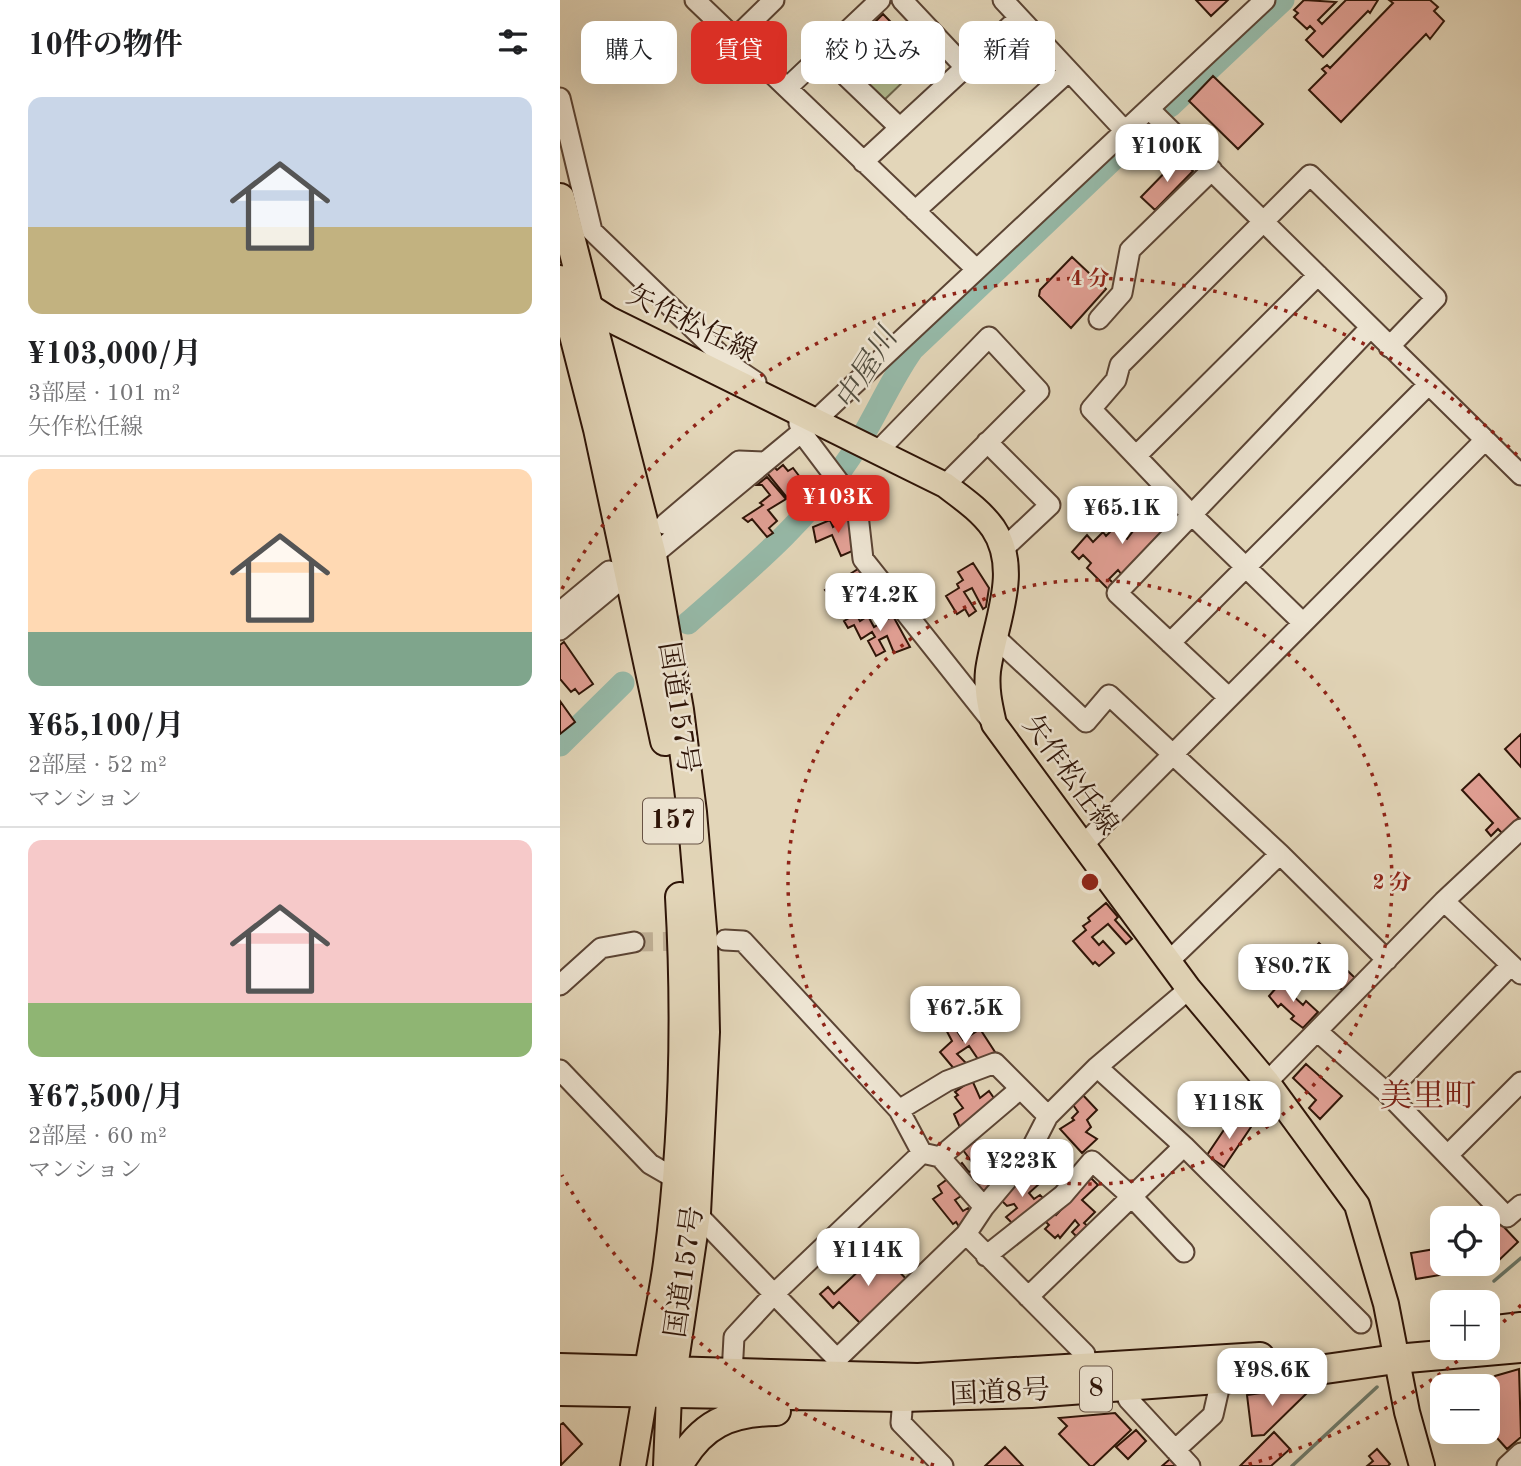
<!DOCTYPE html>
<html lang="ja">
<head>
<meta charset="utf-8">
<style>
	body { margin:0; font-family:"Old Standard TT","Noto Serif JP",serif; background:#f2f2f2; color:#202124; height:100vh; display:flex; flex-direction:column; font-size:26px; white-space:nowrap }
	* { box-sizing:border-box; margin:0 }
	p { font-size:23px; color:#757577 }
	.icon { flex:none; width:38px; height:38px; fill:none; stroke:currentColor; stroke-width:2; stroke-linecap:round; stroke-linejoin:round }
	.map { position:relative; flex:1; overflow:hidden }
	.drawer { display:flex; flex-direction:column; background:#fff; width:560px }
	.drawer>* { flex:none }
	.guide { position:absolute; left:21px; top:21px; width:665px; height:63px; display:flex; gap:14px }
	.fabs { position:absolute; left:870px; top:1206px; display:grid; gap:14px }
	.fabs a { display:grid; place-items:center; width:70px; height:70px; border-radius:14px; background:#fff; box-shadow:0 7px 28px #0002; font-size:35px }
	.price { position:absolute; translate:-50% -60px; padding:0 16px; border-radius:14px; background:#fff; color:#222; font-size:23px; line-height:46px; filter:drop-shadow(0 2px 4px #0008) }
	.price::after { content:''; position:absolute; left:50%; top:42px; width:21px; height:16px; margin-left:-10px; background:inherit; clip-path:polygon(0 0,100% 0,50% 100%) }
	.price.on { background:#d93025; color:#fff }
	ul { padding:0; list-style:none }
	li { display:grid; align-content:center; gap:14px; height:371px; padding:0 28px }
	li+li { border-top:2px solid #e0e0e0 }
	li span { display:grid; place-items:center; height:217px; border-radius:14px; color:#555 }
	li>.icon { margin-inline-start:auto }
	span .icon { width:126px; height:126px; fill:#fffc; stroke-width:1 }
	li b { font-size:30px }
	h2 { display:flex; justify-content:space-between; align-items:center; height:84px; padding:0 28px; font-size:30px }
	.chip { padding:0 24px; border-radius:14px; background:#fff; box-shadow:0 7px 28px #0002; font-size:24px; line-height:63px }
	.chip.on { background:#d93025; color:#fff }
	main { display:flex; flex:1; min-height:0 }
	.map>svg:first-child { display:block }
	.green { fill:#b5bd8f; stroke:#72684b; stroke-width:2 }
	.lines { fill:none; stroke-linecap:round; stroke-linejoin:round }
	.stream { stroke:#6c7868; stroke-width:3.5 }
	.river { stroke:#96baa9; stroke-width:23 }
	.building { fill:#e2a095; stroke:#2e1407; stroke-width:2 }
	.minor-tunnel { stroke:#bfaf95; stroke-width:19; stroke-dasharray:19 10; stroke-linecap:butt }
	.minor-casing { stroke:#5b4434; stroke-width:23 }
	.major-casing { stroke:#2e1407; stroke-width:28 }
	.highway-casing { stroke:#2e1407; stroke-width:32 }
	.minor { stroke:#ede4d2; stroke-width:19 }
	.major { stroke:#e3d6b9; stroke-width:24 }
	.highway { stroke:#e3d6b9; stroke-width:28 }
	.ring { fill:none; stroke:#8f2418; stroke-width:3.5; stroke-dasharray:3.5 7 }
	.labels { text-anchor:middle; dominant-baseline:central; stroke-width:5; stroke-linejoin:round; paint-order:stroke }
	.shield { fill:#ede4d2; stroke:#675244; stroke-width:2 }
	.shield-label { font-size:26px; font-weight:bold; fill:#2e1407 }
	.street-label { font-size:28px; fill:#2e1407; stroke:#ede4d2 }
	.water-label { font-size:30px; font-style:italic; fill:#524e40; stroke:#ede4d2 }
	.quarter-label { font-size:32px; fill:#7a1f14; stroke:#ede4d2 }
	.centre { fill:#8f2418; stroke:#ede4d2; stroke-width:3.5 }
	.ring-label { font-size:21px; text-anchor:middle; font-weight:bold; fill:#8f2418; stroke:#ede4d2; stroke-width:5; stroke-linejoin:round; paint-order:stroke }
</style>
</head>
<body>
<main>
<section class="drawer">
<h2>10件の物件<svg class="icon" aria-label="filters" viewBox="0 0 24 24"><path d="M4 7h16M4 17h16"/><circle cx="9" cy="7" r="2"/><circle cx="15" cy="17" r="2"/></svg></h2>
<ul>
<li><span style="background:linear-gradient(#c9d6e8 60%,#c2b280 0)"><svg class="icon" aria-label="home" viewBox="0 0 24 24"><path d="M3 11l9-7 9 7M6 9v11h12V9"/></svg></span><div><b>¥103,000/月</b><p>3部屋 · 101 m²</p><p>矢作松任線</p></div></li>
<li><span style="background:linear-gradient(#ffd9b3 75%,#7fa58c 0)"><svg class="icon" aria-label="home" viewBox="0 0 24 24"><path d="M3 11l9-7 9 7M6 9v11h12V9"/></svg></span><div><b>¥65,100/月</b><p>2部屋 · 52 m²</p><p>マンション</p></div></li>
<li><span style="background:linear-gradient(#f6c9c9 75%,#8fb573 0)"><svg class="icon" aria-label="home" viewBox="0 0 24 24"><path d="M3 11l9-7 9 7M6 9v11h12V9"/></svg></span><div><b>¥67,500/月</b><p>2部屋 · 60 m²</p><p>マンション</p></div></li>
</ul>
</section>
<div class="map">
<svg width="961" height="1466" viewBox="0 0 961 1466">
	<rect width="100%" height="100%" fill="#e3d6b9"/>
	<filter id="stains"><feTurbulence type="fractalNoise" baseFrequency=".00286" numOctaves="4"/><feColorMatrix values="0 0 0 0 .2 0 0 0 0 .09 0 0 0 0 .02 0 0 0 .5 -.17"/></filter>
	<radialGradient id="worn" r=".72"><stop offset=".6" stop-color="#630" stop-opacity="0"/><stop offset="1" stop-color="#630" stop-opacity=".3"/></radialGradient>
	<path class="green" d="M 298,23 L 346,79 L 319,105 L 266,54 Z"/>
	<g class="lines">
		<path class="stream" d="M 934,1281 L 961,1258
			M 732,1466 L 817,1387"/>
		<path class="river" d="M 610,106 L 723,0
			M 128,623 C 187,571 246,523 290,457 C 313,423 328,384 352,350 L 581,133
			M 0,745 L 63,683"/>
	</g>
	<path class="building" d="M 636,0 L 668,0 L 651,16 Z
		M 744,0 L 776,2 L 758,20 L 762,24 L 786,0 L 818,0 L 810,13 L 808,11 L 763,57 L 746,40 L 755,31 L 750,26 L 747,29 L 734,17 L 738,13 L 734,10 Z
		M 829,0 L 870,0 L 878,7 L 874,11 L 884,21 L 870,39 L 866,34 L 781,122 L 749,90 L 766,73 L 762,69 L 767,65 L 770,68 L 833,3 Z
		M 323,14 L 356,48 L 342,62 L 309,28 Z
		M 653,76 L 703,124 L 678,149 L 629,101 Z
		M 619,158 L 633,171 L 595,210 L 581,197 Z
		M 512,257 L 546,289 L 511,328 L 479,296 L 480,290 Z
		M 223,465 L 228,471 L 233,468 L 256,498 L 238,511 L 207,473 L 213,466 L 217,470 Z
		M 207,477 L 226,499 L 208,510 L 217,521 L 209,528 L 213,533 L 207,537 L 192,519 L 188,522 L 183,518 L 203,505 L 200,503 L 210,495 L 202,485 L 197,485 Z
		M 589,499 L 611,520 L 604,527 L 607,530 L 562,575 L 558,570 L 549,579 L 554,584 L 549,590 L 527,568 L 531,563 L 523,555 L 519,559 L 512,552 L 527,535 L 533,542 L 543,532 L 546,536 L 553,529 L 567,539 L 577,526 L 579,529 L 589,519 L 579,510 Z
		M 290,516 L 297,549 L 281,556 L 272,535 L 256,542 L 253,527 L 270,520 L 273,527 Z
		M 413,563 L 429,588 L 426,607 L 423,609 L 412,588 L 404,592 L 416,611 L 409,616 L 405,609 L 397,614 L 386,596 L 399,588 L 397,584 L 403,580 L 398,572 Z
		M 301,567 L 305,573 L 293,581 L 298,588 L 311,579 L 318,591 L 308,598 L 305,594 L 281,609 L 265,590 Z
		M 296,614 L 300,621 L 308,616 L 314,627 L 333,616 L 350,647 L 334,653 L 327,636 L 319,640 L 325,651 L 316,656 L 308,641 L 315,637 L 312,632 L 301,639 L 294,625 L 288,628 L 284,621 Z
		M 4,642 L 33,684 L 19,694 L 15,689 L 11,692 L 0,679 L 0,645 Z
		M 0,701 L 15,722 L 0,734 Z
		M 0,701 L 15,722 L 0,734 Z
		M 961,734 L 961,767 L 945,749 Z
		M 919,774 L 959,818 L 942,833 L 938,829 L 931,836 L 926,830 L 933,823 L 902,790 Z
		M 546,903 L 558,917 L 555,920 L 572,939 L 566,944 L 548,924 L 532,937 L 539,945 L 543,941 L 554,953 L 539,966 L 535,962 L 533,964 L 513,941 L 526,930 L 523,926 L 530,921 L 528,918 Z
		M 759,943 L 795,978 L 783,990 L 775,986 L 747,956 Z
		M 724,979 L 736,990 L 732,995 L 743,1005 L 746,1001 L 758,1012 L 743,1028 L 731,1019 L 734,1016 L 721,1004 L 718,1007 L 709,996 Z
		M 389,1019 L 403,1040 L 420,1029 L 435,1052 L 420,1062 L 409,1046 L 397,1054 L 406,1063 L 395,1070 L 380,1052 L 392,1041 L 383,1024 Z
		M 746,1064 L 782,1096 L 760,1119 L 749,1108 L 756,1100 L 733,1078 Z
		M 412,1080 L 420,1098 L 429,1091 L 436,1101 L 402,1132 L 394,1114 L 403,1108 L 395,1097 L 398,1095 L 395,1092 Z
		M 521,1093 L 537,1110 L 527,1120 L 531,1127 L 526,1132 L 537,1139 L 522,1153 L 500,1129 L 514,1120 L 512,1118 L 518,1112 L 511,1102 Z
		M 674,1115 L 691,1127 L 664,1167 L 647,1155 Z
		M 415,1141 L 429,1160 L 421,1165 L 435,1184 L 421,1194 L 396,1168 L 402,1163 L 409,1172 L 417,1169 L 403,1150 Z
		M 470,1174 L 479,1184 L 469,1193 L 474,1199 L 480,1195 L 486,1201 L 453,1224 L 446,1217 L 457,1208 L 454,1204 L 447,1206 L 439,1198 Z
		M 389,1178 L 401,1196 L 395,1200 L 403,1211 L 408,1208 L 414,1218 L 400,1228 L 396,1222 L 393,1224 L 373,1199 L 382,1193 L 378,1186 Z
		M 531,1178 L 538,1185 L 522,1200 L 535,1212 L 524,1223 L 530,1228 L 519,1239 L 512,1232 L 519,1225 L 515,1220 L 500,1238 L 498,1235 L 495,1238 L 485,1229 L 489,1225 L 485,1221 L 493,1212 L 496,1215 Z
		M 927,1209 L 958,1242 L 936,1263 L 933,1259 L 928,1261 L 928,1218 L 919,1218 Z
		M 875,1249 L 880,1275 L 856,1279 L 851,1253 Z
		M 320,1251 L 348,1281 L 301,1324 L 279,1302 L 273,1308 L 260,1294 L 268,1287 L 274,1294 Z
		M 959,1369 L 961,1437 L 947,1449 L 928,1428 L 934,1421 L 933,1416 L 928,1416 L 926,1386 L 935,1376 Z
		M 749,1386 L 751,1389 L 704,1435 L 692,1436 L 687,1395 Z
		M 749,1386 L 751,1389 L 704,1435 L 692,1436 L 687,1395 Z
		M 555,1413 L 571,1430 L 533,1466 L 530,1466 L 499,1434 L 507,1426 L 499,1418 Z
		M 3,1423 L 22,1444 L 1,1465 L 0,1425 Z
		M 576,1430 L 586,1441 L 568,1459 L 556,1447 Z
		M 714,1432 L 730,1449 L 711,1466 L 680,1466 Z
		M 714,1432 L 730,1449 L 711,1466 L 680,1466 Z
		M 445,1447 L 463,1466 L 425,1466 Z
		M 817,1449 L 830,1464 L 828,1466 L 807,1466 L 813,1461 L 809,1456 Z
		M 610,1459 L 617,1466 L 602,1466 Z"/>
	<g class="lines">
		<path class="minor-tunnel" d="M 74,942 L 132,941"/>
		<g class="minor-casing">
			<path id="minor" d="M 135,0 L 416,269
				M 342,0 L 405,67
				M 443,0 L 565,131
				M 175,38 L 214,0
				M 263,54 L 340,128
				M 227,88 L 320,0
				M 0,98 L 32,231 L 172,366 L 196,382
				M 589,109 L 961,475
				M 303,162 L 459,18
				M 355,211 L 509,71
				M 539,319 L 562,293 L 570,250 L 652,170
				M 239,423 L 242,433 L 297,506 L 303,559 L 434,724
				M 427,442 L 490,505 L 441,551
				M 318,451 L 429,337 L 479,391 L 385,485
				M 576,456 L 758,275
				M 105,524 L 179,461 L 205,462
				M 92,556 L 256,420 L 705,0
				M 0,612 L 49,571
				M 742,622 L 632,515 L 531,409 L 556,380 L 560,365 L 750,175 L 876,298 L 829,347
				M 0,630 L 70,572
				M 435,637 L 526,722 L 549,695 L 720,854 L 827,960
				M 610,643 L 868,385
				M 669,698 L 557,593 L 810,328
				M 522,846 L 925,440
				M 884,901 L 961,974
				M 165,940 L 183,941 L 339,1110 L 362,1153 L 380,1157 L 424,1207 L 406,1234 L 277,1359 L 214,1294 L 174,1337 L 172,1374
				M 610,960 L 720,854
				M 0,985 L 41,948 L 74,942
				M 757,1031 L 827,1093 L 947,1217 L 961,1205
				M 537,1067 L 624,1146 L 801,1323
				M 0,1070 L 90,1164 L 116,1179
				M 707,1082 L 884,901 L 961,829
				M 827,1093 L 951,965
				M 339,1110 L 387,1081 L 435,1063 L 488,1116 L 537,1067 L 629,989
				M 888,1155 L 961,1082
				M 380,1157 L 460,1089
				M 424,1207 L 468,1155 L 488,1116
				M 136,1213 L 214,1294 L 362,1153
				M 406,1234 L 525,1354
				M 426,1256 L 503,1195 L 532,1161 L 573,1198 L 624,1252
				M 468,1297 L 624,1146
				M 343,1397 L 341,1423 L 383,1466
				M 568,1399 L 630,1466
				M 615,1450 L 653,1415 L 661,1380
				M 947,1466 L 961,1453"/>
		</g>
		<g class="major-casing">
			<path id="major" d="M 18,299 L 49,319 L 385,485 C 402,498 420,510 433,528 C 462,571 434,625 428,671 C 426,690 430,706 434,724 L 629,989 L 707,1082 L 797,1205 L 826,1304 L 847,1412 L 862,1466
				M 73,1466 L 85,1395
				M 106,1466 L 109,1395"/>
		</g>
		<g class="highway-casing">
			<path id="highway" d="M 0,198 L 92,556 L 119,710 L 132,812 L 143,941 L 145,1032 L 136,1213 L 109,1395
				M 0,280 L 38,429 L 105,741
				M 928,1331 L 961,1327
				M 0,1368 L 358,1378 L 700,1357
				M 0,1391 L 343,1397 L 471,1393 L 737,1373 L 836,1359 L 961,1348
				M 85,1395 C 91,1350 102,1307 108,1263 C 124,1142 127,1019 120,897
				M 118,1466 C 141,1424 169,1412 216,1411"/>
		</g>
		<use href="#minor" class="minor"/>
		<use href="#major" class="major"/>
		<use href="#highway" class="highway"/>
	</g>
	<g class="ring">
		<circle cx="530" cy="882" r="302"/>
		<path d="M961 1305A604 604 0 0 1 930 1334M914 1348A604 604 0 0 1 686 1465M374 1465A604 604 0 0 1 2 1175M2 589A604 604 0 0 1 961 459"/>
	</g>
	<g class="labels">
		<g class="shield">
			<rect x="83" y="798.5" width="60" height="45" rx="5"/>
			<rect x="520" y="1366.5" width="32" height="45" rx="5"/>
		</g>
		<g class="shield-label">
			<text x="113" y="821">157</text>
			<text x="536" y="1389">8</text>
		</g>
		<g class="street-label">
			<text transform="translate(131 325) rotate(26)">矢作松任線</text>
			<text transform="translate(117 708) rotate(81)">国道157号</text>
			<text transform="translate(509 776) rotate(54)">矢作松任線</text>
			<text transform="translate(126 1272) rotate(-82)">国道157号</text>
			<text transform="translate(440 1394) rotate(-3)">国道8号</text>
		</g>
		<g class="water-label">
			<text transform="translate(307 370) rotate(-58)">中屋川</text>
		</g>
		<g class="quarter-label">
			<text x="868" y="1098">美里町</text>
		</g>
	</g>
	<circle cx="530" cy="882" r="10" class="centre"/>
	<g class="ring-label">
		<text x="530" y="285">4 分</text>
		<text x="832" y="889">2 分</text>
	</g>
	<rect width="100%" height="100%" filter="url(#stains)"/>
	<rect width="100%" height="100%" fill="url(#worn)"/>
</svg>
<div class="fabs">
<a><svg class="icon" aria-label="locate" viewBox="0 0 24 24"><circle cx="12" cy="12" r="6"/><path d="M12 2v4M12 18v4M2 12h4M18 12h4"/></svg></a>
<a>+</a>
<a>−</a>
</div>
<b class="price" style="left:607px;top:184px">¥100K</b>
<b class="price on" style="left:278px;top:535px">¥103K</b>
<b class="price" style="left:562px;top:546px">¥65.1K</b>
<b class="price" style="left:320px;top:633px">¥74.2K</b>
<b class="price" style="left:733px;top:1004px">¥80.7K</b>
<b class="price" style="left:405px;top:1046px">¥67.5K</b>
<b class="price" style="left:669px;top:1141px">¥118K</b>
<b class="price" style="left:462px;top:1199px">¥223K</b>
<b class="price" style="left:308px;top:1288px">¥114K</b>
<b class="price" style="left:712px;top:1408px">¥98.6K</b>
<div class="guide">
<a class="chip">購入</a>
<a class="chip on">賃貸</a>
<a class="chip">絞り込み</a>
<a class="chip">新着</a>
</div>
</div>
</main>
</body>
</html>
